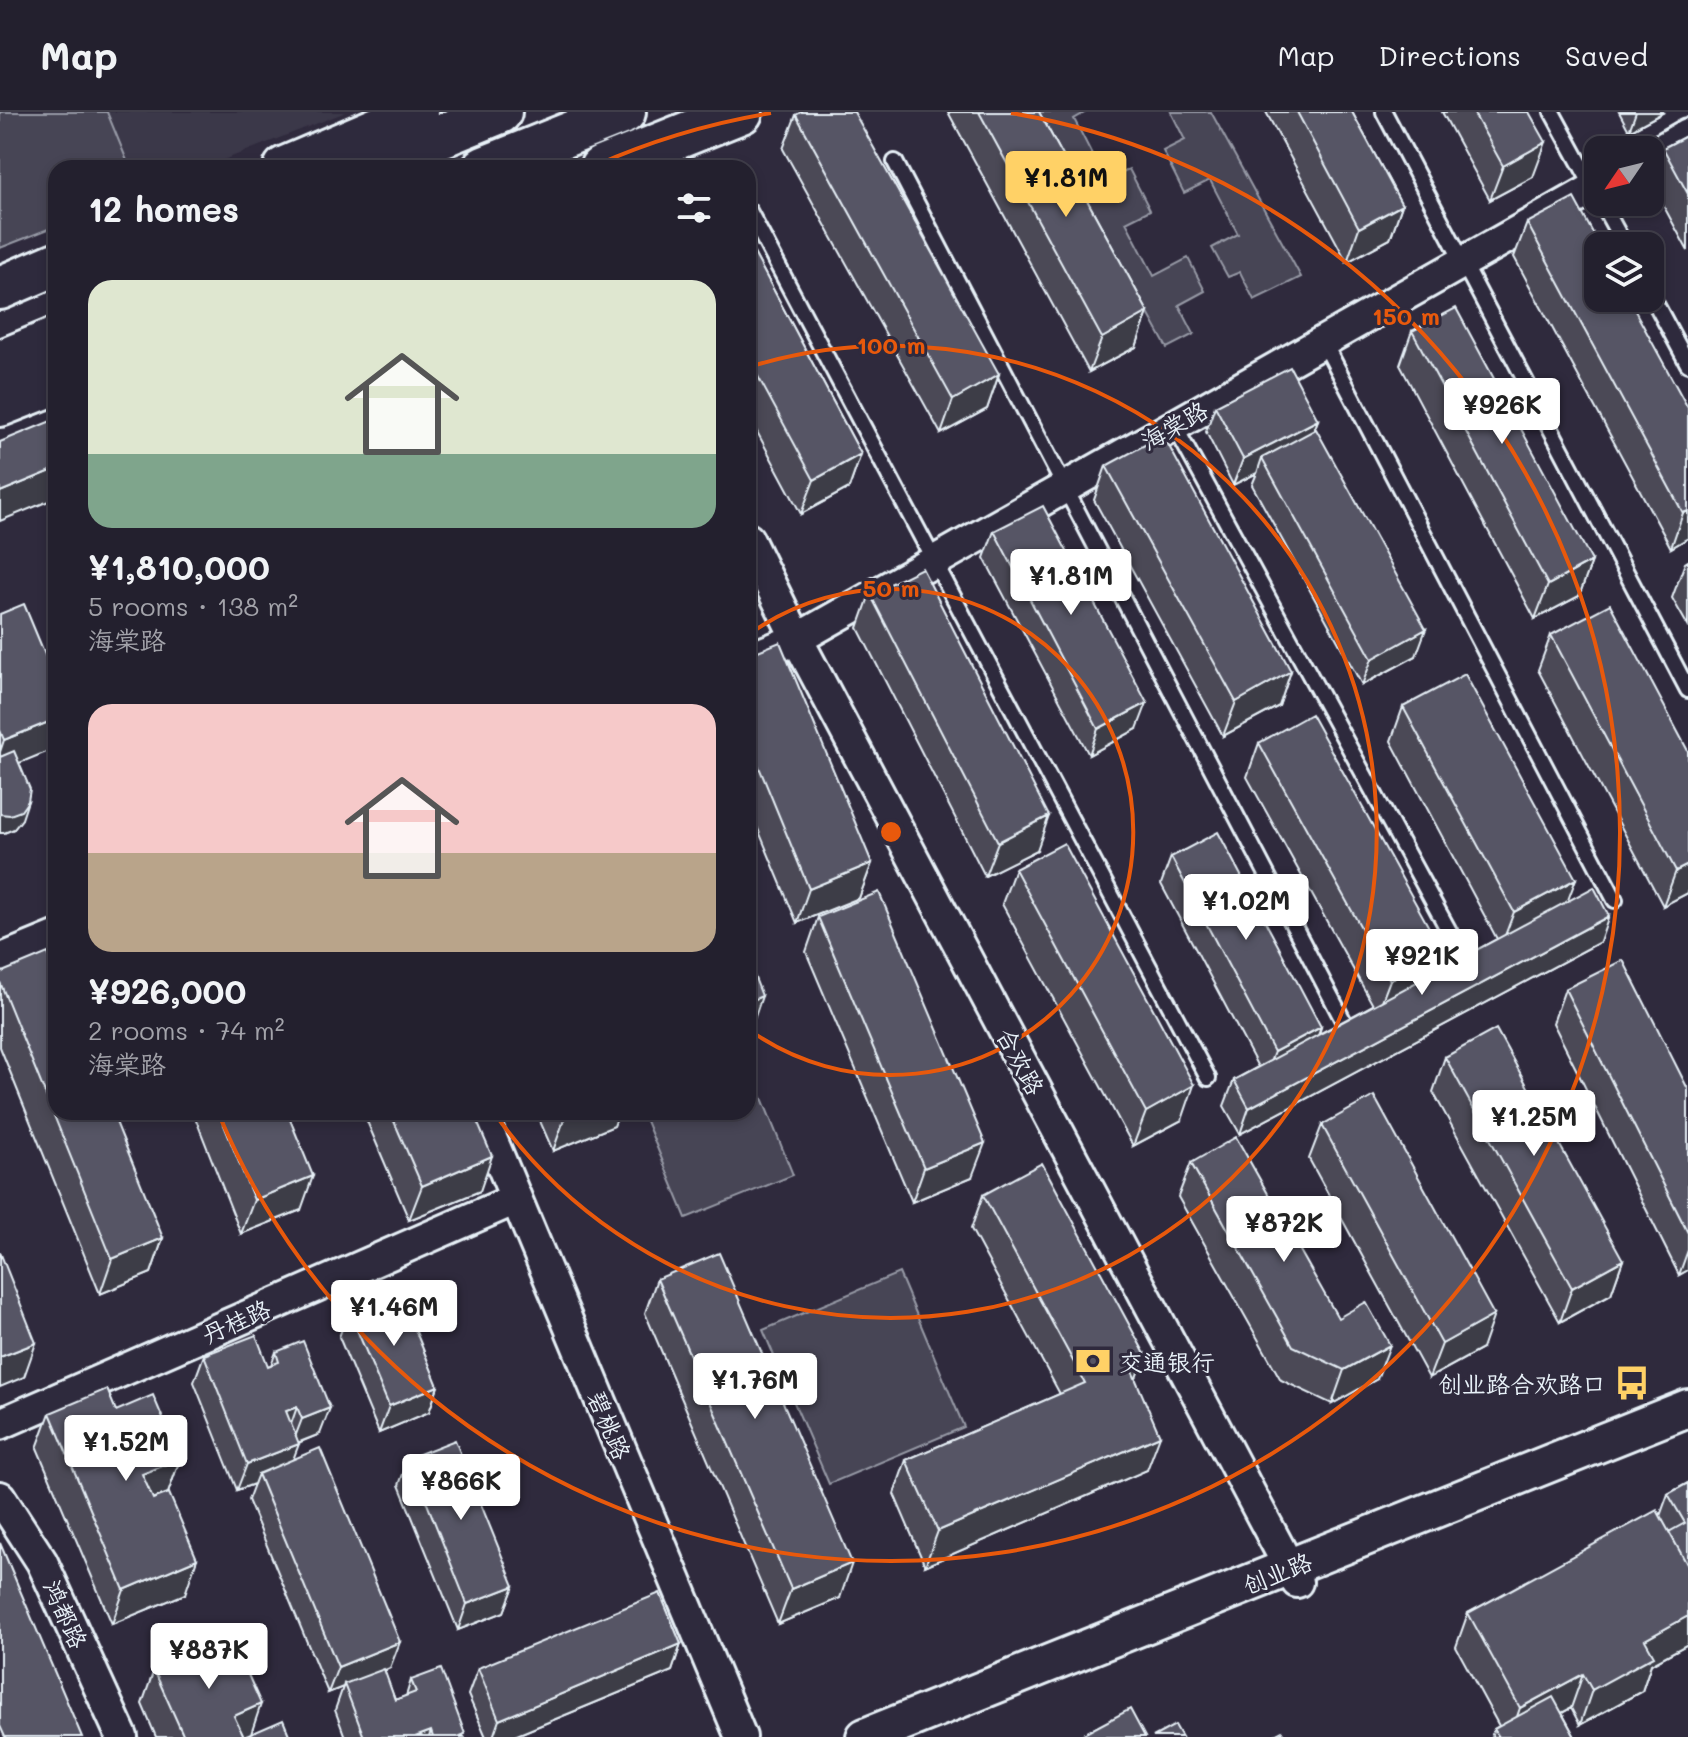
<!DOCTYPE html>
<html lang="en">
<head>
<meta charset="utf-8">
<style>
	body { margin:0; font-family:Mali,"LXGW WenKai TC",sans-serif; background:#2b2836; color:#f1f3f6; height:100vh; display:flex; flex-direction:column; font-size:30px; white-space:nowrap }
	* { box-sizing:border-box; margin:0 }
	p { font-size:26px; color:#a3a3aa }
	.icon { flex:none; width:44px; height:44px; fill:none; stroke:currentColor; stroke-width:2; stroke-linecap:round; stroke-linejoin:round }
	.map { position:relative; flex:1; overflow:hidden }
	.side { position:absolute; left:48px; top:48px; width:708px; height:960px; display:flex; flex-direction:column; background:#23202e; border-radius:24px; box-shadow:0 4px 12px #0003,0 0 0 2px #403e4a }
	.side>* { flex:none }
	.needle { width:52px; rotate:235deg }
	.fabs { position:absolute; left:1584px; top:24px; display:grid; gap:16px }
	.fabs a { display:grid; place-items:center; width:80px; height:80px; border-radius:16px; background:#23202e; box-shadow:0 4px 12px #0003,0 0 0 2px #403e4a; font-size:40px }
	.price { position:absolute; translate:-50% -68px; padding:0 18px; border-radius:8px; background:#fff; color:#222; font-size:26px; line-height:52px; filter:drop-shadow(0 2px 4px #0008) }
	.price::after { content:''; position:absolute; left:50%; top:48px; width:24px; height:18px; margin-left:-12px; background:inherit; clip-path:polygon(0 0,100% 0,50% 100%) }
	.price.current { background:#ffd166; color:#111 }
	ul { padding:0; list-style:none }
	li { display:grid; align-content:center; gap:16px; height:424px; padding:0 40px }
	li span { display:grid; place-items:center; height:248px; border-radius:24px; color:#555 }
	li>.icon { margin-inline-start:auto }
	span .icon { width:144px; height:144px; fill:#fffc; stroke-width:1 }
	li b { font-size:34px }
	h2 { display:flex; justify-content:space-between; align-items:center; height:96px; padding:0 40px; font-size:34px }
	header { display:flex; align-items:center; gap:48px; box-sizing:border-box; height:112px; padding:0 40px; background:#23202e; border-bottom:2px solid #403e4a }
	header strong { font-size:38px }
	nav { display:flex; gap:44px; margin-inline-start:auto; font-size:28px }
	.map>svg:first-child { display:block }
	.built { fill:#3b3749 }
	.green { fill:#464455; stroke:#979aa6; stroke-width:2 }
	.lines { fill:none; stroke-linecap:round; stroke-linejoin:round }
	.service-casing { stroke:#e8f1f8; stroke-width:20 }
	.minor-casing { stroke:#e8f1f8; stroke-width:36 }
	.tertiary-casing { stroke:#e8f1f8; stroke-width:42 }
	.secondary-casing { stroke:#e8f1f8; stroke-width:48 }
	.service { stroke:#2f2a3d; stroke-width:14 }
	.minor { stroke:#2f2a3d; stroke-width:30 }
	.tertiary { stroke:#2f2a3d; stroke-width:36 }
	.secondary { stroke:#2f2a3d; stroke-width:42 }
	.wall { fill:#4b4957; stroke:#e8f1f8; stroke-width:2 }
	.shaded-wall { fill:#3d3c47; stroke:#e8f1f8; stroke-width:2 }
	.building { fill:#575565; stroke:#e8f1f8; stroke-width:2 }
	.ring { fill:none; stroke:#e8590c; stroke-width:4 }
	.labels { text-anchor:middle; dominant-baseline:central; stroke-width:6; stroke-linejoin:round; paint-order:stroke }
	.street-label { font-size:24px; fill:#e8f1f8; stroke:#2f2a3d }
	.poi-label { font-size:24px; fill:#e8f1f8; stroke:#2f2a3d; text-anchor:start }
	.centre { fill:#e8590c; stroke:#2f2a3d; stroke-width:4 }
	.ring-label { font-size:24px; text-anchor:middle; font-weight:bold; fill:#e8590c; stroke:#2f2a3d; stroke-width:6; stroke-linejoin:round; paint-order:stroke }
</style>
</head>
<body>
<header>
<strong>Map</strong>
<nav><a>Map</a><a>Directions</a><a>Saved</a></nav>
</header>
<div class="map">
<svg width="1688" height="1625" viewBox="0 0 1688 1625">
	<rect width="100%" height="100%" fill="#2f2a3d"/>
	<filter id="ink" filterUnits="userSpaceOnUse"><feTurbulence type="fractalNoise" baseFrequency=".0125" numOctaves="2"/><feDisplacementMap in="SourceGraphic" scale="16" xChannelSelector="R" yChannelSelector="G"/><feConvolveMatrix kernelMatrix="1 2 1 2 8 2 1 2 1" color-interpolation-filters="sRGB"/></filter>
	<g filter="url(#ink)">
		<path class="built" d="M 107,0 L 346,0 L 203,56 L 130,56 Z"/>
		<path class="green" d="M 0,0 L 107,0 L 130,56 L 56,56 L 56,114 L 0,136 Z
			M 1038,0 L 1086,0 L 1074,7 L 1105,68 L 1129,57 L 1150,98 L 1126,110 L 1154,164 L 1188,146 L 1205,179 L 1179,193 L 1194,222 L 1167,236 Z
			M 1171,0 L 1211,0 L 1301,165 L 1254,188 L 1240,160 L 1228,165 L 1212,136 L 1238,122 L 1210,68 L 1184,81 L 1163,39 L 1185,28 Z
			M 752,961 L 793,1063 L 686,1106 L 644,1004 L 654,1000 L 748,1000 L 748,962 Z
			M 899,1161 L 964,1315 L 829,1372 L 763,1218 Z"/>
		<g class="lines">
			<g class="service-casing">
				<path id="service" d="M 1384,0 L 1688,578
					M 1552,0 L 1594,77
					M 895,50 L 1345,912
					M 1601,90 L 1625,134
					M 749,99 L 1208,966
					M 1650,181 L 1688,252
					M 1323,229 L 1615,788
					M 1174,313 L 1468,854"/>
			</g>
			<g class="minor-casing">
				<path id="minor" d="M 1650,44 L 1688,22
					M 748,427 L 797,527 L 1297,1470
					M 748,547 L 797,527 L 1598,74
					M 0,848 L 56,825
					M 480,1000 L 741,1625
					M 0,1312 L 516,1087
					M 0,1385 L 42,1450 L 122,1625"/>
			</g>
			<g class="tertiary-casing">
				<path id="tertiary" d="M 865,1625 L 1688,1296"/>
			</g>
			<g class="secondary-casing">
				<path id="secondary" d="M 285,56 L 417,0
					M 362,56 L 500,0
					M 484,56 L 624,0
					M 601,56 L 741,0
					M 0,176 L 56,152
					M 0,250 L 56,227
					M 0,293 L 56,271"/>
			</g>
			<use href="#service" class="service"/>
			<use href="#minor" class="minor"/>
			<use href="#tertiary" class="tertiary"/>
			<use href="#secondary" class="secondary"/>
		</g>
		<path class="wall" d="M 948,0 L 1039,0 L 1148,200 L 1136,235 L 1089,260 Z
			M 1266,0 L 1352,0 L 1402,93 L 1390,127 L 1347,150 Z
			M 1442,0 L 1529,0 L 1533,65 L 1490,88 Z
			M 1619,0 L 1664,0 L 1629,19 Z
			M 796,3 L 999,262 L 987,297 L 941,322 L 783,37 Z
			M 1688,23 L 1688,139 L 1651,71 L 1663,36 Z
			M 1527,111 L 1688,296 L 1688,426 L 1671,436 L 1514,145 Z
			M 748,130 L 861,342 L 849,376 L 801,402 L 748,303 Z
			M 1412,219 L 1592,449 L 1579,484 L 1535,507 L 1400,253 Z
			M 1215,294 L 1318,308 L 1314,318 L 1416,544 L 1362,573 L 1252,373 L 1257,361 L 1233,373 L 1206,320 Z
			M 1106,354 L 1291,559 L 1279,594 L 1223,624 L 1094,388 Z
			M 994,419 L 1137,617 L 1089,643 L 984,446 Z
			M 1688,449 L 1688,514 L 1672,486 L 1685,451 Z
			M 870,482 L 1037,738 L 985,764 L 858,516 Z
			M 0,502 L 19,651 L 22,707 L 14,717 L 4,721 L 0,721 Z
			M 1551,523 L 1688,639 L 1688,781 L 1663,794 L 1538,558 Z
			M 748,543 L 872,751 L 859,786 L 797,811 L 748,693 Z
			M 1403,595 L 1568,789 L 1600,830 L 1240,1022 L 1224,994 L 1234,968 L 1258,955 L 1161,772 L 1171,745 L 1321,915 L 1319,922 L 1373,893 L 1247,665 L 1259,631 L 1442,839 L 1434,861 L 1497,827 L 1391,629 Z
			M 1015,757 L 1182,1008 L 1133,1034 L 1002,792 Z
			M 818,805 L 972,1065 L 912,1090 L 806,840 Z
			M 0,870 L 163,1126 L 151,1161 L 100,1182 L 0,935 Z
			M 1565,877 L 1688,977 L 1688,1158 L 1679,1163 L 1553,911 Z
			M 1445,945 L 1623,1148 L 1611,1182 L 1560,1210 L 1433,980 Z
			M 193,1000 L 287,1000 L 301,1098 L 241,1122 Z
			M 363,1000 L 473,1000 L 480,1079 L 409,1108 Z
			M 536,1000 L 619,1000 L 614,1014 L 553,1039 Z
			M 1322,1013 L 1482,1237 L 1429,1266 L 1309,1047 Z
			M 1191,1051 L 1377,1267 L 1332,1292 L 1281,1268 L 1178,1085 Z
			M 983,1083 L 1145,1242 L 1135,1268 L 1147,1358 L 925,1454 L 894,1382 L 906,1348 L 1060,1282 L 971,1117 Z
			M 657,1167 L 840,1486 L 778,1512 L 645,1201 Z
			M 349,1199 L 438,1274 L 429,1300 L 379,1321 L 339,1225 Z
			M 276,1240 L 320,1322 L 298,1331 L 293,1347 L 390,1556 L 384,1559 L 395,1588 L 406,1584 L 411,1568 L 464,1625 L 345,1625 L 335,1598 L 343,1575 L 328,1581 L 248,1388 L 254,1372 L 237,1378 L 194,1270 L 204,1243 L 268,1254 L 271,1253 Z
			M 116,1299 L 180,1347 L 168,1381 L 153,1387 L 185,1482 L 112,1512 L 37,1336 L 50,1301 Z
			M 409,1346 L 514,1474 L 504,1500 L 458,1518 L 399,1373 Z
			M 1688,1371 L 1688,1532 L 1651,1552 L 1642,1579 L 1580,1613 L 1571,1596 L 1562,1601 L 1575,1625 L 1491,1625 L 1494,1617 L 1499,1614 L 1456,1535 L 1468,1501 L 1660,1404 L 1668,1382 Z
			M 681,1532 L 672,1559 L 512,1625 L 486,1625 L 468,1583 L 478,1556 Z
			M 154,1558 L 251,1622 L 290,1625 L 156,1625 L 142,1592 Z"/>
		<path class="shaded-wall" d="M 1636,0 L 1664,0 L 1629,19 Z
			M 1546,30 L 1533,65 L 1490,88 L 1503,54 Z
			M 1402,93 L 1390,127 L 1347,150 L 1359,116 Z
			M 1148,200 L 1136,235 L 1089,260 L 1102,226 Z
			M 999,262 L 987,297 L 941,322 L 953,288 Z
			M 1318,308 L 1308,334 L 1262,346 L 1257,361 L 1233,373 L 1243,347 Z
			M 861,342 L 849,376 L 801,402 L 814,368 Z
			M 56,357 L 56,386 L 0,409 L 0,380 Z
			M 1688,399 L 1688,426 L 1671,436 L 1683,401 Z
			M 1592,449 L 1579,484 L 1535,507 L 1548,473 Z
			M 1426,517 L 1416,544 L 1362,573 L 1372,547 Z
			M 1291,559 L 1279,594 L 1223,624 L 1236,590 Z
			M 1147,591 L 1137,617 L 1089,643 L 1098,617 Z
			M 56,607 L 56,636 L 0,659 L 0,640 L 4,628 Z
			M 28,689 L 22,707 L 14,717 L 4,721 L 0,721 L 0,702 Z
			M 1049,704 L 1037,738 L 985,764 L 998,730 Z
			M 872,751 L 859,786 L 797,811 L 809,777 Z
			M 1688,753 L 1688,781 L 1663,794 L 1676,759 Z
			M 1576,767 L 1563,801 L 1501,834 L 1514,800 Z
			M 1609,804 L 1600,830 L 1240,1022 L 1249,996 Z
			M 1442,839 L 1430,873 L 1377,902 L 1390,868 Z
			M 762,884 L 750,919 L 748,919 L 748,890 Z
			M 1321,915 L 1312,941 L 1264,966 L 1274,940 Z
			M 1194,973 L 1182,1008 L 1133,1034 L 1146,1000 Z
			M 576,1000 L 619,1000 L 614,1014 L 553,1039 L 565,1005 Z
			M 985,1031 L 972,1065 L 912,1090 L 924,1056 Z
			M 492,1044 L 480,1079 L 409,1108 L 422,1074 Z
			M 313,1064 L 301,1098 L 241,1122 L 254,1088 Z
			M 163,1126 L 151,1161 L 100,1182 L 112,1147 Z
			M 1688,1138 L 1688,1158 L 1679,1163 Z
			M 1623,1148 L 1611,1182 L 1560,1210 L 1572,1176 Z
			M 1494,1203 L 1482,1237 L 1429,1266 L 1442,1232 Z
			M 36,1231 L 24,1265 L 0,1275 L 0,1245 Z
			M 1390,1233 L 1377,1267 L 1332,1292 L 1344,1258 Z
			M 1145,1242 L 1132,1276 L 1129,1252 Z
			M 438,1274 L 429,1300 L 379,1321 L 389,1294 Z
			M 297,1295 L 288,1321 L 286,1299 Z
			M 330,1296 L 320,1322 L 292,1333 L 302,1307 Z
			M 1160,1324 L 1147,1358 L 925,1454 L 938,1419 Z
			M 299,1332 L 289,1358 L 258,1362 L 254,1372 L 237,1378 L 247,1352 Z
			M 180,1347 L 168,1381 L 130,1396 L 142,1362 Z
			M 197,1447 L 185,1482 L 112,1512 L 124,1478 Z
			M 852,1451 L 840,1486 L 778,1512 L 791,1477 Z
			M 514,1474 L 504,1500 L 458,1518 L 467,1492 Z
			M 1688,1504 L 1688,1532 L 1651,1552 L 1642,1579 L 1580,1613 L 1592,1578 L 1645,1528 Z
			M 400,1530 L 390,1556 L 345,1574 L 344,1572 L 343,1575 L 328,1581 L 338,1555 Z
			M 681,1532 L 672,1559 L 512,1625 L 493,1625 L 499,1608 Z
			M 1583,1562 L 1571,1596 L 1517,1625 L 1510,1625 L 1520,1596 Z
			M 261,1592 L 250,1625 L 226,1625 L 234,1604 Z
			M 431,1619 L 429,1625 L 415,1625 Z"/>
		<path class="building" d="M 801,0 L 854,0 L 999,262 L 953,288 L 796,3 Z
			M 979,0 L 1039,0 L 1148,200 L 1102,226 Z
			M 1297,0 L 1352,0 L 1402,93 L 1359,116 Z
			M 1473,0 L 1529,0 L 1546,30 L 1503,54 Z
			M 1688,23 L 1688,82 L 1663,36 Z
			M 705,50 L 708,56 L 695,56 Z
			M 1574,86 L 1600,134 L 1598,134 L 1598,186 L 1628,186 L 1688,296 L 1688,399 L 1683,401 L 1527,111 Z
			M 748,130 L 861,342 L 814,368 L 748,246 Z
			M 1456,196 L 1592,449 L 1548,473 L 1412,219 Z
			M 1290,255 L 1318,308 L 1243,347 L 1215,294 Z
			M 56,307 L 56,357 L 0,380 L 0,330 Z
			M 1316,317 L 1426,517 L 1372,547 L 1262,346 Z
			M 1163,323 L 1291,559 L 1236,590 L 1106,354 Z
			M 1043,394 L 1147,591 L 1098,617 L 994,419 Z
			M 922,456 L 1049,704 L 998,730 L 870,482 Z
			M 24,492 L 56,569 L 56,607 L 4,628 L 0,618 L 0,502 Z
			M 1610,492 L 1688,639 L 1688,753 L 1676,759 L 1551,523 Z
			M 780,530 L 872,751 L 809,777 L 748,628 L 748,543 Z
			M 1465,562 L 1576,767 L 1514,800 L 1403,595 Z
			M 1311,602 L 1442,839 L 1390,868 L 1259,631 Z
			M 14,639 L 30,677 L 28,689 L 21,699 L 10,703 L 0,702 L 0,645 Z
			M 1218,720 L 1321,915 L 1274,940 L 1171,745 Z
			M 1064,731 L 1194,973 L 1146,1000 L 1015,757 Z
			M 1594,775 L 1609,804 L 1249,996 L 1234,968 Z
			M 879,780 L 985,1031 L 924,1056 L 818,805 Z
			M 48,841 L 56,861 L 56,1000 L 112,1000 L 163,1126 L 112,1147 L 0,870 L 0,861 Z
			M 748,848 L 762,884 L 748,890 Z
			M 1623,848 L 1688,977 L 1688,1121 L 1565,877 Z
			M 1496,917 L 1623,1148 L 1572,1176 L 1445,945 Z
			M 1374,984 L 1494,1203 L 1442,1232 L 1322,1013 Z
			M 219,1000 L 287,1000 L 313,1064 L 254,1088 Z
			M 390,1000 L 473,1000 L 492,1044 L 422,1074 Z
			M 563,1000 L 576,1000 L 565,1005 Z
			M 1236,1025 L 1338,1206 L 1366,1190 L 1390,1233 L 1344,1258 L 1293,1234 L 1191,1051 Z
			M 1042,1051 L 1145,1242 L 1129,1252 L 1160,1324 L 938,1419 L 906,1348 L 1085,1271 L 983,1083 Z
			M 0,1140 L 36,1231 L 0,1245 Z
			M 719,1141 L 852,1451 L 791,1477 L 657,1167 Z
			M 399,1178 L 438,1274 L 389,1294 L 349,1199 Z
			M 256,1223 L 268,1254 L 279,1250 L 276,1240 L 303,1229 L 330,1296 L 302,1307 L 297,1295 L 286,1299 L 299,1332 L 247,1352 L 204,1243 Z
			M 107,1277 L 116,1299 L 153,1283 L 180,1347 L 142,1362 L 153,1387 L 169,1381 L 197,1447 L 124,1478 L 50,1301 Z
			M 455,1328 L 514,1474 L 467,1492 L 409,1346 Z
			M 320,1336 L 400,1530 L 338,1555 L 258,1362 Z
			M 1688,1371 L 1688,1454 L 1669,1420 L 1685,1411 L 1668,1382 Z
			M 1657,1398 L 1688,1454 L 1688,1504 L 1645,1528 L 1654,1544 L 1592,1578 L 1583,1562 L 1520,1596 L 1468,1501 Z
			M 0,1431 L 82,1625 L 5,1625 L 0,1614 Z
			M 660,1481 L 681,1532 L 499,1608 L 478,1556 Z
			M 231,1524 L 261,1592 L 234,1604 L 244,1625 L 184,1625 L 154,1558 Z
			M 384,1557 L 395,1588 L 416,1580 L 411,1568 L 441,1557 L 465,1622 L 458,1625 L 433,1625 L 431,1619 L 415,1625 L 364,1625 L 344,1572 Z
			M 1553,1585 L 1575,1625 L 1499,1625 L 1494,1617 Z
			M 1130,1597 L 1145,1625 L 1078,1625 Z
			M 283,1608 L 290,1625 L 244,1625 Z
			M 1175,1613 L 1182,1625 L 1153,1625 Z
			M 1282,1619 L 1285,1625 L 1271,1625 Z"/>
	</g>
	<g class="ring">
		<path d="M748 523A243 243 0 1 1 748 917"/>
		<path d="M749 255A486 486 0 1 1 495 1002"/>
		<path d="M594 54A729 729 0 0 1 771 1M1011 1A729 729 0 1 1 220 1005"/>
	</g>
	<defs>
		<g id="bank-bare" transform="scale(2.76)"><path d="M-6-4H6V4H-6ZM0-2.3a2.3 2.3 0 1 0 0 4.6a2.3 2.3 0 1 0 0-4.6Z" fill="#ffd166" stroke="#2f2a3d" stroke-width="2.5" paint-order="stroke"/></g>
		<g id="bus-bare" transform="scale(2.76)"><path d="M-5-6H5V4H4V6H2V4H-2V6H-4V4H-5ZM-3.5-4V0h7V-4ZM-3.5 1.2v1.5H-2V1.2ZM2 1.2v1.5H3.5V1.2Z" fill="#ffd166" stroke="#2f2a3d" stroke-width="2.5" paint-order="stroke"/></g>
	</defs>
	<g fill-rule="evenodd">
		<use href="#bank-bare" x="1093" y="1249"/>
		<use href="#bus-bare" x="1632" y="1271"/>
	</g>
	<g class="labels">
		<g class="street-label">
			<text transform="translate(1174 313) rotate(-30)">海棠路</text>
			<text transform="translate(1021 949) rotate(62)">合欢路</text>
			<text transform="translate(236 1209) rotate(-24)">丹桂路</text>
			<text transform="translate(610 1313) rotate(67)">碧桃路</text>
			<text transform="translate(1277 1461) rotate(-22)">创业路</text>
			<text transform="translate(66 1502) rotate(66)">鸿都路</text>
		</g>
		<g class="poi-label">
			<text x="1119" y="1249">交通银行</text>
			<text x="1606" y="1271" text-anchor="end">创业路合欢路口</text>
		</g>
	</g>
	<circle cx="891" cy="720" r="12" class="centre"/>
	<g class="ring-label">
		<text x="1406" y="213">150 m</text>
		<text x="891" y="242">100 m</text>
		<text x="891" y="485">50 m</text>
	</g>
</svg>
<div class="fabs">
<a><svg class="needle" viewBox="-14 -14 28 28"><path d="M0-13l5 13h-10z" fill="#e53935"/><path d="M0 13l5-13h-10z" fill="#a3a3aa"/></svg></a>
<a><svg class="icon" aria-label="layers" viewBox="0 0 24 24"><path d="M12 4l9 5-9 5-9-5zM3 14l9 5 9-5"/></svg></a>
</div>
<b class="price current" style="left:1066px;top:107px">¥1.81M</b>
<b class="price" style="left:1502px;top:334px">¥926K</b>
<b class="price" style="left:1071px;top:505px">¥1.81M</b>
<b class="price" style="left:1246px;top:830px">¥1.02M</b>
<b class="price" style="left:1422px;top:885px">¥921K</b>
<b class="price" style="left:1534px;top:1046px">¥1.25M</b>
<b class="price" style="left:1284px;top:1152px">¥872K</b>
<b class="price" style="left:394px;top:1236px">¥1.46M</b>
<b class="price" style="left:755px;top:1309px">¥1.76M</b>
<b class="price" style="left:126px;top:1371px">¥1.52M</b>
<b class="price" style="left:461px;top:1410px">¥866K</b>
<b class="price" style="left:209px;top:1579px">¥887K</b>
<section class="side">
<h2>12 homes<svg class="icon" aria-label="filters" viewBox="0 0 24 24"><path d="M4 7h16M4 17h16"/><circle cx="9" cy="7" r="2"/><circle cx="15" cy="17" r="2"/></svg></h2>
<ul>
<li><span style="background:linear-gradient(#dfe7d0 70%,#7fa58c 0)"><svg class="icon" aria-label="home" viewBox="0 0 24 24"><path d="M3 11l9-7 9 7M6 9v11h12V9"/></svg></span><div><b>¥1,810,000</b><p>5 rooms · 138 m²</p><p>海棠路</p></div></li>
<li><span style="background:linear-gradient(#f6c9c9 60%,#b9a48a 0)"><svg class="icon" aria-label="home" viewBox="0 0 24 24"><path d="M3 11l9-7 9 7M6 9v11h12V9"/></svg></span><div><b>¥926,000</b><p>2 rooms · 74 m²</p><p>海棠路</p></div></li>
</ul>
</section>
</div>
</body>
</html>
